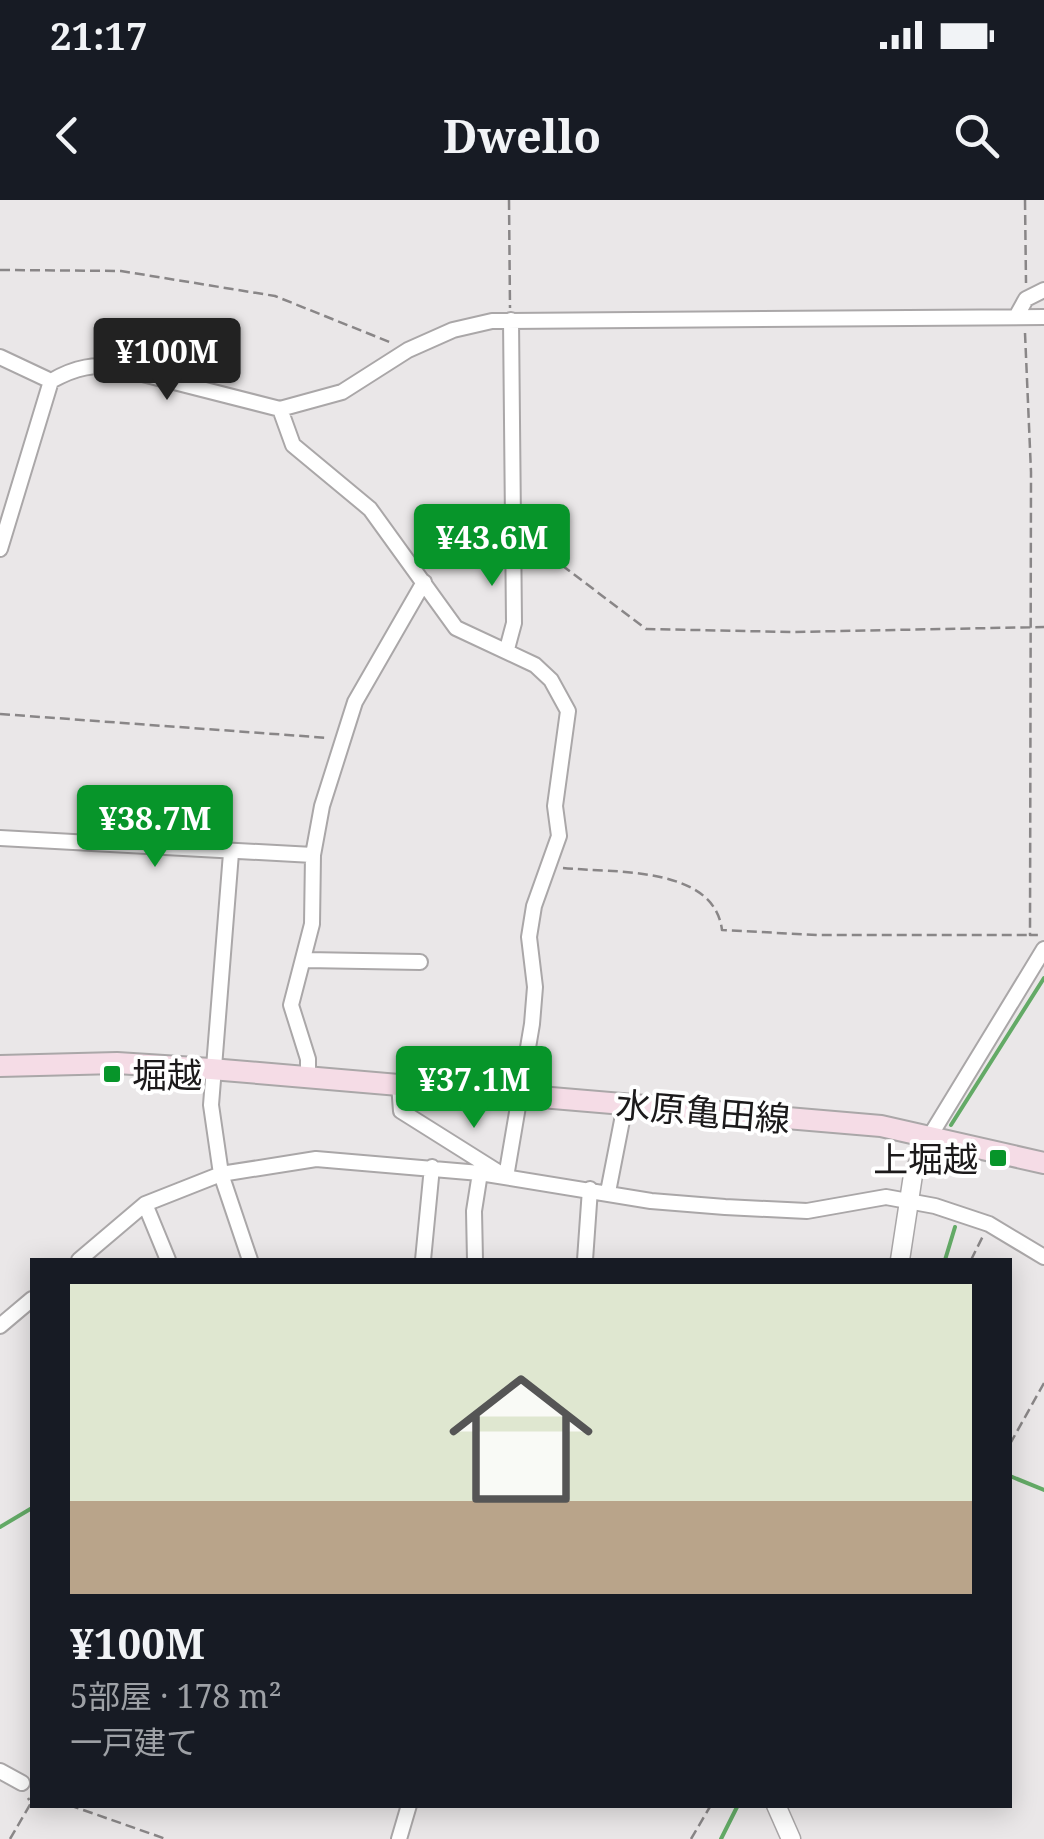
<!DOCTYPE html>
<html lang="ja">
<head>
<meta charset="utf-8">
<style>
	body { margin:0; font-family:"Noto Serif","Noto Sans JP",serif; background:#242831; color:#f1f3f6; height:100vh; display:flex; flex-direction:column; font-size:38px; white-space:nowrap }
	* { box-sizing:border-box; margin:0 }
	p { font-size:32px; color:#9ea1a6 }
	.icon { flex:none; width:55px; height:55px; fill:none; stroke:currentColor; stroke-width:2; stroke-linecap:round; stroke-linejoin:round }
	.map { position:relative; flex:1; overflow:hidden }
	.side { position:absolute; left:30px; top:1058px; width:982px; height:550px; display:flex; flex-direction:column; background:#171b24; border-radius:0px; box-shadow:0 5px 25px #0003 }
	.side>* { flex:none }
	.price { position:absolute; translate:-50% -85px; padding:0 22px; border-radius:10px; background:#07952a; color:#fff; font-size:32px; line-height:65px; filter:drop-shadow(0 2px 5px #0008) }
	.price::after { content:''; position:absolute; left:50%; top:60px; width:30px; height:22px; margin-left:-15px; background:inherit; clip-path:polygon(0 0,100% 0,50% 100%) }
	.price.on { background:#222; color:#fff }
	ul { padding:0; list-style:none }
	li { display:grid; align-content:center; gap:20px; height:530px; padding:0 40px }
	li+li { border-top:2px solid #363941 }
	li span { display:grid; place-items:center; height:310px; border-radius:0px; color:#555 }
	li>.icon { margin-inline-start:auto }
	span .icon { width:180px; height:180px; fill:#fffc; stroke-width:1 }
	li b { font-size:42px }
	.status { display:flex; justify-content:space-between; align-items:center; height:70px; padding:0 50px; background:#171b24; direction:ltr }
	.status svg { height:28px; fill:currentColor }
	header { display:flex; justify-content:space-between; align-items:center; height:130px; padding:0 40px; background:#171b24; font-size:45px; font-weight:700 }
	.map>svg:first-child { display:block }
	.lines { fill:none; stroke-linecap:round; stroke-linejoin:round }
	.stream { stroke:#63aa66; stroke-width:4 }
	.minor-casing { stroke:#aaa7a8; stroke-width:18 }
	.tertiary-casing { stroke:#aaa7a8; stroke-width:21 }
	.secondary-casing { stroke:#aaa7a8; stroke-width:24 }
	.path { stroke:#898687; stroke-width:2.5; stroke-dasharray:10 5; stroke-linecap:butt }
	.minor { stroke:#fff; stroke-width:14 }
	.tertiary { stroke:#fff; stroke-width:18 }
	.secondary { stroke:#f5dce6; stroke-width:20 }
	.poi-dot { fill:#07952a; stroke:#fff; stroke-width:4 }
	.labels { text-anchor:middle; dominant-baseline:central; stroke-width:8; stroke-linejoin:round; paint-order:stroke }
	.poi-label { font-size:35px; fill:#1c1a1b; stroke:#fff; text-anchor:start }
	.street-label { font-size:35px; fill:#1c1a1b; stroke:#fff }
</style>
</head>
<body>
<div class="status"><b>21:17</b><svg viewBox="0 0 49 12"><path d="M0 12V9h3v3zM5 12V6h3v6zM10 12V3h3v9zM15 12V0h3v12zM26 1h20v11H26zM47 4h2v5h-2z"/></svg></div>
<header><svg class="icon" aria-label="back" viewBox="0 0 24 24"><path d="M15 5l-7 7 7 7"/></svg>Dwello<svg class="icon" aria-label="search" viewBox="0 0 24 24"><circle cx="10" cy="10" r="6"/><path d="M15 15l6 6"/></svg></header>
<div class="map">
<svg width="1044" height="1639" viewBox="0 0 1044 1639">
	<rect width="100%" height="100%" fill="#eae7e8"/>
	<g class="lines">
		<path class="stream" d="M 951,925 L 1044,778
			M 945,1060 L 955,1027
			M 1010,1276 L 1044,1290
			M 0,1327 L 32,1308
			M 721,1639 L 738,1605"/>
		<g class="minor-casing">
			<path id="minor" d="M 1016,117 L 1026,99 L 1044,90
				M 0,157 L 51,181
				M 280,209 L 293,245 L 370,309 L 456,428 L 535,465 L 551,480 L 568,511 L 555,606 L 559,636 L 534,706 L 529,737 L 535,787 L 532,824 L 506,977 L 401,911 L 399,884
				M 0,349 L 51,181 C 76,167 94,163 123,169 L 280,209 L 342,192 L 408,150 L 453,130 L 492,121 L 1044,117
				M 507,449 L 514,423 L 511,120
				M 0,638 L 313,655
				M 231,653 L 211,905 L 221,974 L 250,1060
				M 306,760 L 420,762
				M 308,875 L 308,859 L 291,805 L 312,724 L 313,655 L 322,606 L 355,502 L 424,382
				M 930,936 L 1044,749
				M 608,992 L 625,905
				M 145,1004 L 168,1060
				M 79,1060 L 145,1004 L 221,974 L 316,959 L 480,973 L 651,1001 L 725,1007 L 807,1011 L 886,997 L 935,1006 L 989,1024 L 1044,1057
				M 423,1060 L 432,967
				M 475,1060 L 474,1011 L 480,973
				M 585,1060 L 590,989
				M 0,1126 L 32,1099
				M 0,1571 L 22,1583
				M 399,1639 L 409,1605"/>
		</g>
		<g class="tertiary-casing">
			<path id="tertiary" d="M 900,1060 L 913,975 L 930,936
				M 776,1605 L 791,1639"/>
		</g>
		<g class="secondary-casing">
			<path id="secondary" d="M 0,866 L 117,863 L 211,869 L 881,926 L 1044,963"/>
		</g>
		<path class="path" d="M 509,0 L 510,108
			M 1025,0 L 1026,83
			M 0,70 L 121,71 L 275,96 L 392,143
			M 1025,133 L 1031,272 L 1030,735 L 1040,735
			M 526,338 L 646,429 L 792,432 L 1044,427
			M 0,514 L 329,538
			M 563,668 C 612,673 714,665 722,730 L 817,735 L 1028,735
			M 971,1060 L 984,1034
			M 1010,1244 L 1044,1183
			M 69,1605 L 166,1639
			M 10,1639 L 31,1603 L 28,1598
			M 691,1639 L 711,1605"/>
		<use href="#minor" class="minor"/>
		<use href="#tertiary" class="tertiary"/>
		<use href="#secondary" class="secondary"/>
	</g>
	<g class="poi-dot">
		<rect x="102" y="864" width="20" height="20" rx="5"/>
		<rect x="988" y="948" width="20" height="20" rx="5"/>
	</g>
	<g class="labels">
		<g class="poi-label">
			<text x="132" y="874">堀越</text>
			<text x="978" y="958" text-anchor="end">上堀越</text>
		</g>
		<g class="street-label">
			<text transform="translate(703 911) rotate(5)">水原亀田線</text>
		</g>
	</g>
</svg>
<b class="price on" style="left:167px;top:203px">¥100M</b>
<b class="price" style="left:492px;top:389px">¥43.6M</b>
<b class="price" style="left:155px;top:670px">¥38.7M</b>
<b class="price" style="left:474px;top:931px">¥37.1M</b>
<section class="side">
<ul>
<li><span style="background:linear-gradient(#dfe7d0 70%,#b9a48a 0)"><svg class="icon" aria-label="home" viewBox="0 0 24 24"><path d="M3 11l9-7 9 7M6 9v11h12V9"/></svg></span><div><b>¥100M</b><p>5部屋 · 178 m²</p><p>一戸建て</p></div></li>
</ul>
</section>
</div>
</body>
</html>
